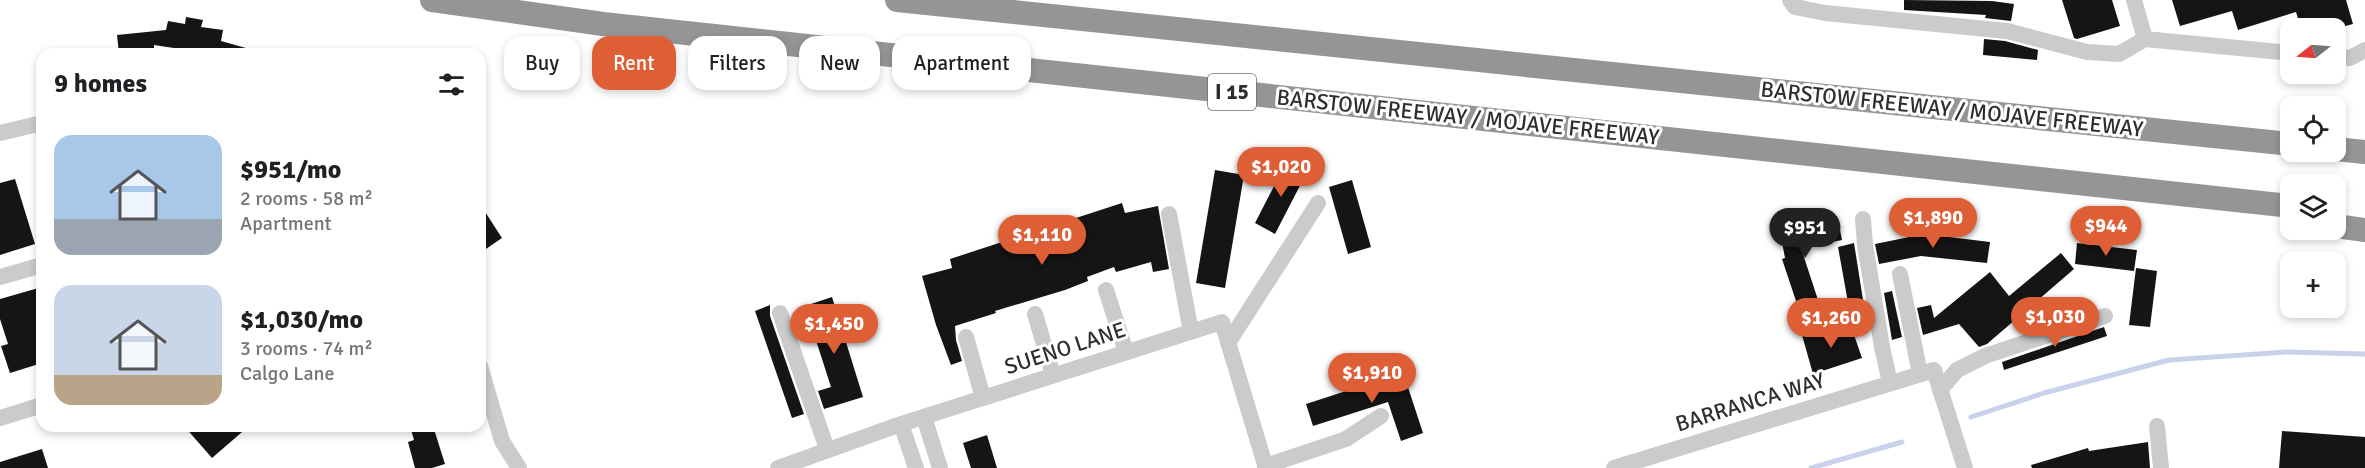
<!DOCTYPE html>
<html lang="en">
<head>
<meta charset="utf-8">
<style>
	body { margin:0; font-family:Signika,sans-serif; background:#f2f2f2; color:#202124; height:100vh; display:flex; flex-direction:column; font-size:22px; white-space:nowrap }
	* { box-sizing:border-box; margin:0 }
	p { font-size:20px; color:#757577 }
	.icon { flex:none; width:33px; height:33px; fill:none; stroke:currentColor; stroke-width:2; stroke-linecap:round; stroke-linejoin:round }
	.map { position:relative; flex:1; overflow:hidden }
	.panel { position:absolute; left:36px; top:48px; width:450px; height:384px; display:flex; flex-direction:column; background:#fff; border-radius:18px; box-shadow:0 3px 9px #0003 }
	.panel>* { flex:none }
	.hud { position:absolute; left:504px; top:36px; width:570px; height:54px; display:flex; gap:12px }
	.needle { width:39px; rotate:253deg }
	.tools { position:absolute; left:2280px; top:18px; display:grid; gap:12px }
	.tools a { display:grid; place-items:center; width:66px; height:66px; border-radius:12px; background:#fff; box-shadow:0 3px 9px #0003; font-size:30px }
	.price { position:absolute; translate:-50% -51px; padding:0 14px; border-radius:21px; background:#de5f36; color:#fff; font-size:20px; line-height:39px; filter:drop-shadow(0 2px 3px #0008) }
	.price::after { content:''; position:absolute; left:50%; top:36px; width:18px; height:14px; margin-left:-9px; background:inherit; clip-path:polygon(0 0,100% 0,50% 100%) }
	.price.selected { background:#222; color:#fff }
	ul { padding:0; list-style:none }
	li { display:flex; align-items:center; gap:18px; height:150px; padding:0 18px }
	li span { display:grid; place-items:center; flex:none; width:168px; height:120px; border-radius:18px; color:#555 }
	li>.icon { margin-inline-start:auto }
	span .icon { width:72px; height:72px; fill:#fffc; stroke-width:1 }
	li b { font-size:26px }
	h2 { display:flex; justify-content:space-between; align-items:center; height:72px; padding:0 18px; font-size:26px }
	.chip { padding:0 21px; border-radius:18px; background:#fff; box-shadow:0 3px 9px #0003; font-size:21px; line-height:54px }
	.chip.selected { background:#de5f36; color:#fff }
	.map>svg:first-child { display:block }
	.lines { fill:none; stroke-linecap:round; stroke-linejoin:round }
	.stream { stroke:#c8d2ea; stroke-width:5 }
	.building { fill:#151515 }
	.minor { stroke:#cbcbcb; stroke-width:16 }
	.highway { stroke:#959595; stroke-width:24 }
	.labels { text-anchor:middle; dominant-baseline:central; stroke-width:6; stroke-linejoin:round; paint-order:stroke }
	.shield { fill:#fff; stroke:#6d6d6d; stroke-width:1.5 }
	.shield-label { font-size:21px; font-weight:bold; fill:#2e2e2e }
	.street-label { font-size:22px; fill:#2e2e2e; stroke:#fff }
</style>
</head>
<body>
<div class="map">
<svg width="2365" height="468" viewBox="0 0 2365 468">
	<rect width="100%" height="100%" fill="#fff"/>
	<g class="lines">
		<path class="stream" d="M 1971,417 L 2044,393 L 2169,360 L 2287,352 L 2365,354
			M 1811,468 L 1902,442"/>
	</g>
	<path class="building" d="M 1904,0 L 1992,1 L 2014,4 L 2011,21 L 1985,18 L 1986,15 L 1904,10 Z
		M 2062,0 L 2112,0 L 2120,26 L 2077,39 L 2074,38 Z
		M 2172,0 L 2346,0 L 2353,24 L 2338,28 L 2301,28 L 2296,12 L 2238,30 L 2232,11 L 2180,26 Z
		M 186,17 L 203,20 L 201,27 L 223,30 L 221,41 L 253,50 L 252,54 L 214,54 L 154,45 L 154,54 L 119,54 L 117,35 L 166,30 L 168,21 L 185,24 Z
		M 1984,39 L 2005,41 L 2038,50 L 2037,60 L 1983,55 Z
		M 1287,161 L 1307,172 L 1275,234 L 1255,223 Z
		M 1215,170 L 1244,175 L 1225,288 L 1196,283 Z
		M 15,179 L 35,244 L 0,255 L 0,183 Z
		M 1352,180 L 1371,247 L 1348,254 L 1329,187 Z
		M 1122,203 L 1125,213 L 1158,206 L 1169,269 L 1153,272 L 1151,262 L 1116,272 L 1114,267 L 1087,277 L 1088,281 L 1065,290 L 995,311 L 996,313 L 955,326 L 956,340 L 962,361 L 951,365 L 936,325 L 922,276 L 952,268 L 950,259 Z
		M 480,204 L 502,238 L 480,253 Z
		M 1838,220 L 1842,240 L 1801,248 L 1820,306 L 1800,313 L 1782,259 L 1785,258 L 1780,231 Z
		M 1924,234 L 1990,242 L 1987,263 L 1921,256 L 1879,264 L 1875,244 Z
		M 1854,243 L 1864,306 L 1849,308 L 1838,247 Z
		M 2077,243 L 2137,250 L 2134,271 L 2075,264 Z
		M 2061,253 L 2074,269 L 1987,344 L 1979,347 L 1959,324 L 1923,335 L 1917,308 L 1931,305 L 1934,318 L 1990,272 L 2009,296 Z
		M 2136,268 L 2157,271 L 2150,327 L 2129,325 Z
		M 42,287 L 42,363 L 10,373 L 1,346 L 8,344 L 0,319 L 0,299 Z
		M 1892,291 L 1902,337 L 1892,340 L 1884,293 Z
		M 832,297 L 863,397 L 824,409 L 818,391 L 831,387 L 805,306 Z
		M 770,305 L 770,316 L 804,414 L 792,418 L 755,311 Z
		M 1851,326 L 1862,358 L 1813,374 L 1802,335 L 1817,330 L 1819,337 Z
		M 2104,327 L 2107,336 L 2004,370 L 2002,362 Z
		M 1402,369 L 1423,433 L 1401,441 L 1388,402 L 1313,426 L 1306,404 L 1380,380 L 1379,377 Z
		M 184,426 L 249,426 L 212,458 Z
		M 410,426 L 433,426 L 445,464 L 432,468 L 415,468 L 408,442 L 414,440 Z
		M 2282,431 L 2365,437 L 2365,468 L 2279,468 Z
		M 987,435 L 997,468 L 971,468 L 963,443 Z
		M 2148,442 L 2150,468 L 2032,468 L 2031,465 L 2088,448 L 2089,451 Z
		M 42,449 L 48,468 L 0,468 L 0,462 Z"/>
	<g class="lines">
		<path class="minor" d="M 1790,0 L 1795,7 L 1825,13 L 2007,31 L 2087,52 L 2119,54 L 2145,39
			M 2134,0 L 2145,39 L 2290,53
			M 2336,57 L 2350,58 L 2365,50
			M 0,133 L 42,123
			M 1169,214 L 1191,332
			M 1863,219 L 1865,245 L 1882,347 L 1890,383
			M 1900,274 L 1920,374
			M 0,277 L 42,265
			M 1106,290 L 1126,352
			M 780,313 L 827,449
			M 1035,314 L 1053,375
			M 966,337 L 983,398
			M 1228,343 L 1318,203
			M 480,366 L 502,441 L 519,468
			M 1940,390 L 1957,370 L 1985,356 L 2105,316
			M 924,417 L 940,468
			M 0,418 L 42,405
			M 901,424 L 916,468
			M 2157,426 L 2161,468
			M 1265,466 L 1346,439 L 1381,416
			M 778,468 L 901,424 L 1222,322 L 1266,468
			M 1614,468 L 1934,370 L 1965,468"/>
		<path class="highway" d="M 432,0 L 603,24 L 2290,206
			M 897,0 L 2290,144
			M 2336,149 L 2365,152
			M 2336,226 L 2365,230"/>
	</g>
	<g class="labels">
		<rect class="shield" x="1208" y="74" width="48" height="36" rx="4.5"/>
		<g class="shield-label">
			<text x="1232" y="92">I 15</text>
		</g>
		<g class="street-label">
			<text transform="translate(1952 109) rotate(6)">BARSTOW FREEWAY / MOJAVE FREEWAY</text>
			<text transform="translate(1468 117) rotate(6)">BARSTOW FREEWAY / MOJAVE FREEWAY</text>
			<text transform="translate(1065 348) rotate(-18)">SUENO LANE</text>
			<text transform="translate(1750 402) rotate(-17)">BARRANCA WAY</text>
		</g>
	</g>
</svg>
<div class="tools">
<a><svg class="needle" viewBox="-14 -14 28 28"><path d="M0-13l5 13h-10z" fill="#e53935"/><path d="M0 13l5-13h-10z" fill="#757577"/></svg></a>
<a><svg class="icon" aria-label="locate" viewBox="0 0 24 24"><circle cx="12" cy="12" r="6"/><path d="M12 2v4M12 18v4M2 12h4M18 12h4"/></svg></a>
<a><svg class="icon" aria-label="layers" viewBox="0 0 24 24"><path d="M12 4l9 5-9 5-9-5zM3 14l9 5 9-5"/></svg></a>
<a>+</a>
</div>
<b class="price" style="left:1281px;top:198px">$1,020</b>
<b class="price" style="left:1933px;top:249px">$1,890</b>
<b class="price" style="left:2106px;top:257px">$944</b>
<b class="price selected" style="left:1805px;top:259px">$951</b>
<b class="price" style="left:1042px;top:266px">$1,110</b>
<b class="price" style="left:2055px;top:348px">$1,030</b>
<b class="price" style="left:1831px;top:349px">$1,260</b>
<b class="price" style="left:834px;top:355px">$1,450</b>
<b class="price" style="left:1372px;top:404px">$1,910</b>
<div class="hud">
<a class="chip">Buy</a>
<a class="chip selected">Rent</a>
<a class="chip">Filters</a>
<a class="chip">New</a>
<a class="chip">Apartment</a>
</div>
<section class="panel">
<h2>9 homes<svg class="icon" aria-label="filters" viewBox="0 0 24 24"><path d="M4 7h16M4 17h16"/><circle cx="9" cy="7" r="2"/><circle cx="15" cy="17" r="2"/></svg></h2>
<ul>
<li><span style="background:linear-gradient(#a9c7e8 70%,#9aa5b1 0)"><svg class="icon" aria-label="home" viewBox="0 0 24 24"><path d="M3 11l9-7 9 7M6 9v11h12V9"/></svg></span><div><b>$951/mo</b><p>2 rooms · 58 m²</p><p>Apartment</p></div></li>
<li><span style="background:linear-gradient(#c9d6e8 75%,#b9a48a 0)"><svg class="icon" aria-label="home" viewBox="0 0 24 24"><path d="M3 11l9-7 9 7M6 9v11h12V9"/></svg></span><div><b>$1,030/mo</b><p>3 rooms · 74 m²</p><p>Calgo Lane</p></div></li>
</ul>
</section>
</div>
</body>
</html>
